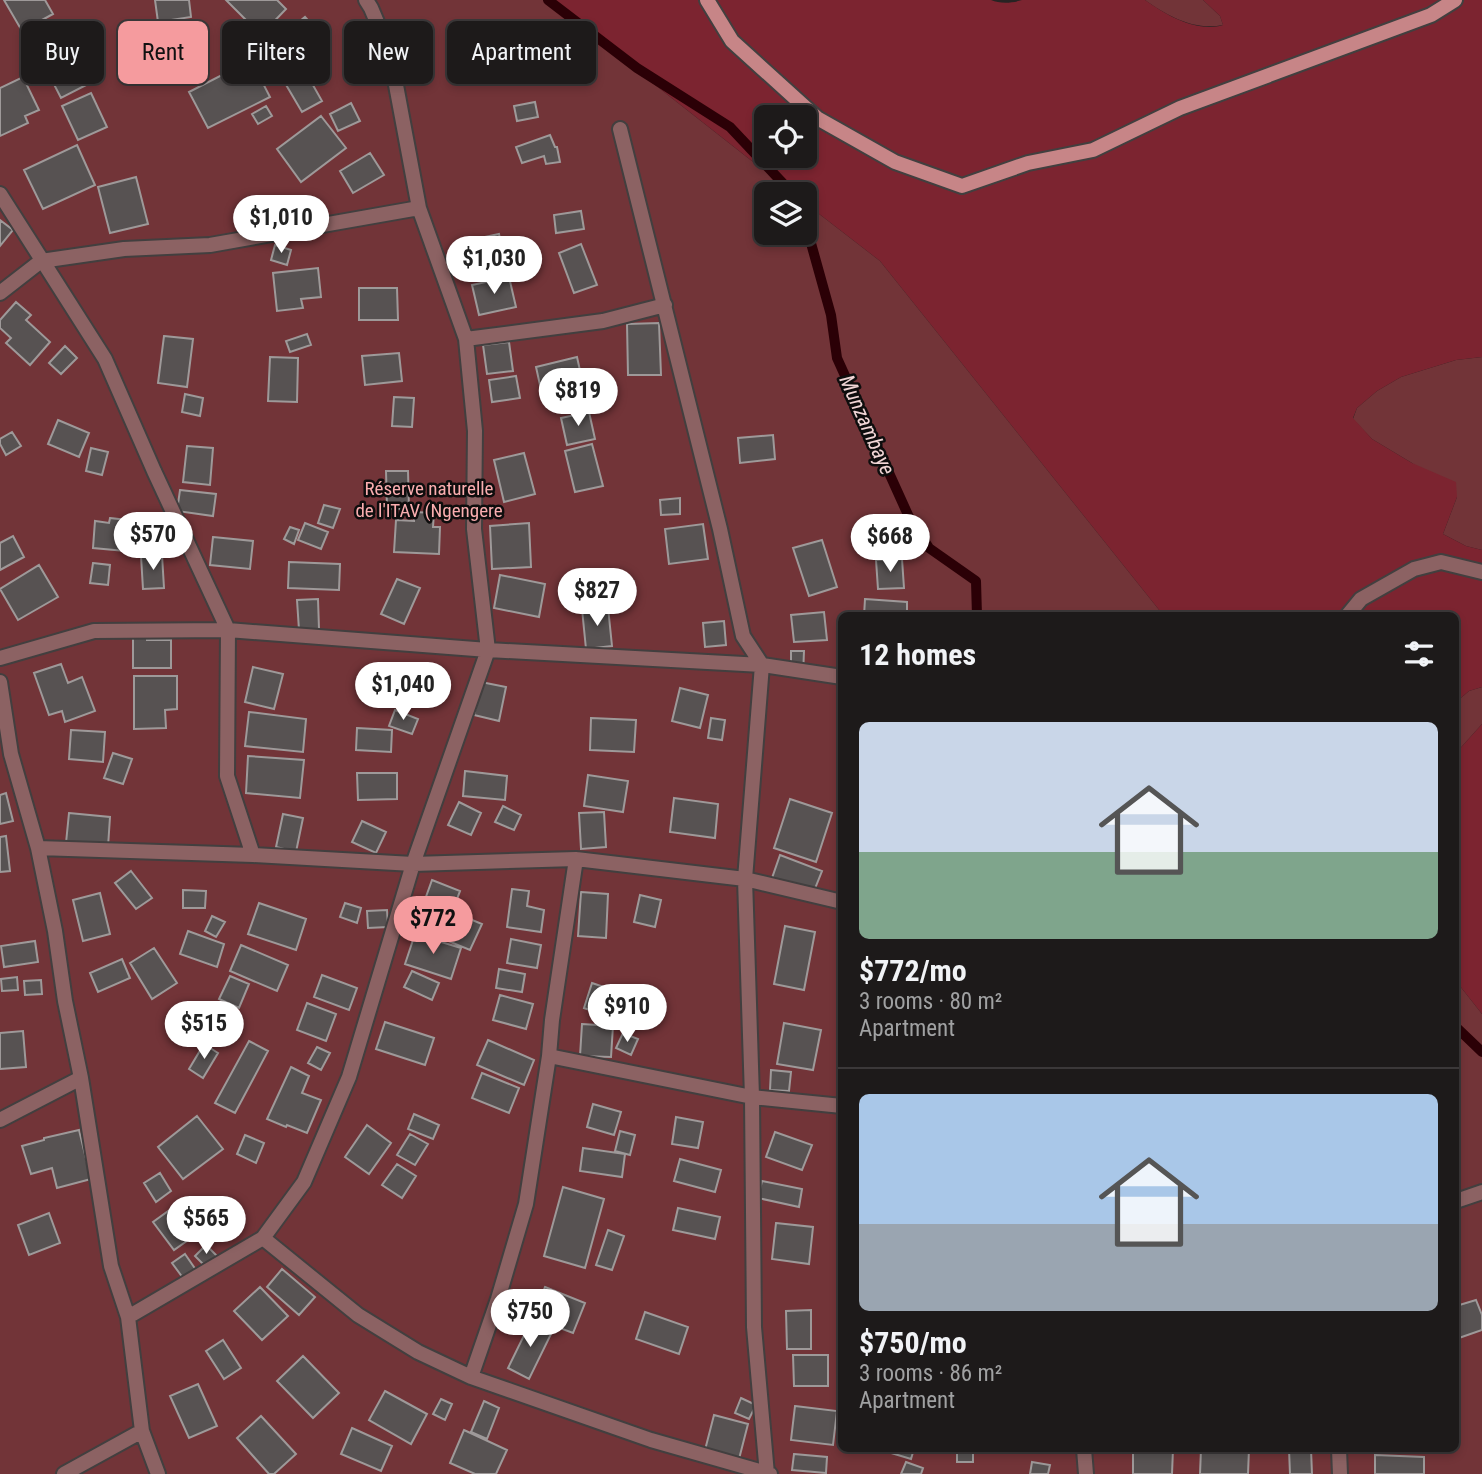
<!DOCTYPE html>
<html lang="en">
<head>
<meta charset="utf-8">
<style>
	body { margin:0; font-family:"Roboto Condensed",sans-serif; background:#252323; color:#f1f3f6; height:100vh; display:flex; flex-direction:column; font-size:26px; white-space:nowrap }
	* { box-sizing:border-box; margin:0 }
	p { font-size:23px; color:#a0a1a2 }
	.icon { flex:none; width:38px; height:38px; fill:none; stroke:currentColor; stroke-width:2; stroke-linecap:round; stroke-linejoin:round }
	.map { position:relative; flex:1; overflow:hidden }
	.details { position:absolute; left:838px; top:612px; width:621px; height:840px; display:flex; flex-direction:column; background:#1d1a1a; border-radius:10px; box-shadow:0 4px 10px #0003,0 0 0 2px #3b3839 }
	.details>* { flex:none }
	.hud { position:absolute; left:21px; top:21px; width:665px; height:63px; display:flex; gap:14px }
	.buttons { position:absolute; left:754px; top:105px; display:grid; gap:14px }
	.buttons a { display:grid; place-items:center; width:63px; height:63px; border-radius:10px; background:#1d1a1a; box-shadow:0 4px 10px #0003,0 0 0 2px #3b3839; font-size:35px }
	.price { position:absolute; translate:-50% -60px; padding:0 16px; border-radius:24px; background:#fff; color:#222; font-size:23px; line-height:46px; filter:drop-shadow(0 2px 4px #0008) }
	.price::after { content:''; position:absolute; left:50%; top:42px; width:21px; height:16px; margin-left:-10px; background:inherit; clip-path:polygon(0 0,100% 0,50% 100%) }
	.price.on { background:#f59b9e; color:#111 }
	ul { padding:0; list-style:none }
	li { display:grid; align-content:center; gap:14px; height:371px; padding:0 21px }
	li+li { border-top:2px solid #3b3839 }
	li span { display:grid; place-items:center; height:217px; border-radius:10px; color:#555 }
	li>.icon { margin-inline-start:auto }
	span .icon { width:126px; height:126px; fill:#fffc; stroke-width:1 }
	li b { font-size:30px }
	h2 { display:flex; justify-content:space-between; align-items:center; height:84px; padding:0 21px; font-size:30px }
	.tag { padding:0 24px; border-radius:10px; background:#1d1a1a; box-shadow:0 4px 10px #0003,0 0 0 2px #3b3839; font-size:24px; line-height:63px }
	.tag.on { background:#f59b9e; color:#111 }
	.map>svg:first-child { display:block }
	.green { fill:#723438 }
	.forest { fill:#7c2430; fill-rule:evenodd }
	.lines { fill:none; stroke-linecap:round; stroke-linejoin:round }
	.stream { stroke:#2b0006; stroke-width:10 }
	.building { fill:#575252; stroke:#9e9999; stroke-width:2 }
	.street-casing { stroke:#423f3f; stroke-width:18 }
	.secondary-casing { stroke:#423f3f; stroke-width:18 }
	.street { stroke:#8c6263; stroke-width:14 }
	.secondary { stroke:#c78587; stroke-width:14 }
	.labels { text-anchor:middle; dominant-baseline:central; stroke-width:5; stroke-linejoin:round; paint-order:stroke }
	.park-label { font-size:19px; fill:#fbaeb0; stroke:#0e0d0d }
	.water-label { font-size:21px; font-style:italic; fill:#f1d6d6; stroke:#0e0d0d }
</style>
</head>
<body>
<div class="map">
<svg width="1482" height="1474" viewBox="0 0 1482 1474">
	<rect width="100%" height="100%" fill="#272323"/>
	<path class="green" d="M 0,0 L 547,0 L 794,194 L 766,194 L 766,233 L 805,233 L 805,203 L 880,261 L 1164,616 L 842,616 L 842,1449 L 1456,1449 L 1456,981 L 1482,1014 L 1482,1474 L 0,1474 Z
		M 1145,0 L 1203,0 L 1220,16 L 1223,25 C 1195,31 1167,16 1145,0 Z
		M 1482,357 L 1482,550 L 1466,546 L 1443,534 L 1457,497 L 1412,463 L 1372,439 L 1353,419 L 1357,408 L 1377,391 L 1401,377 L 1456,360 Z
		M 1482,687 L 1482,724 L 1456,753 L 1456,702 L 1469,691 Z"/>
	<path class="forest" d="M 547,0 L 991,0 C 1000,4 1013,3 1022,0 L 1145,0 C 1166,15 1197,33 1223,25 L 1220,16 L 1203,0 L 1482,0 L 1482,357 L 1456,360 L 1401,377 L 1377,391 L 1357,408 L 1353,418 L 1372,439 L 1412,463 L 1456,482 L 1457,497 L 1443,534 L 1466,546 L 1482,550 L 1482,687 L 1469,691 L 1456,702 L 1456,616 L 1164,616 L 880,261 L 805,203 L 805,194 L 794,194 ZM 766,117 L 805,117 L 805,156 L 766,156 Z
		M 1482,724 L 1482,1014 L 1456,981 L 1456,753 Z"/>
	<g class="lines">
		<path class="stream" d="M 548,0 L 637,68 L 730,127 L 793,194
			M 805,207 L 812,214 L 809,236 L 831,315 L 837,358 L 909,517 L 929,548 L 976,581 L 977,616
			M 1456,1027 L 1482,1052"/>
	</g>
	<path class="building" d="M 4,0 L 45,0 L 53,14 L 22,31 Z
		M 155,0 L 189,0 L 191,17 L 158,22 Z
		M 226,0 L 277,0 L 286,9 L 261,35 Z
		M 305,17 L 328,43 L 296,70 L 273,43 Z
		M 194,21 L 206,62 L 151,77 L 140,37 Z
		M 74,49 L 92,82 L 61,98 L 44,65 Z
		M 251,60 L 270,97 L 208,128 L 189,92 Z
		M 305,71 L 322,101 L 302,112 L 285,83 Z
		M 23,77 L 39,110 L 25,116 L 28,123 L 0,136 L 0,88 Z
		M 91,93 L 107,127 L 78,140 L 62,106 Z
		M 535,102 L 538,117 L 517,121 L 514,106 Z
		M 351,103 L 360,121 L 338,131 L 330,114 Z
		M 266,106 L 272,116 L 258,124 L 252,114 Z
		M 321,116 L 346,148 L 301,182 L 277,149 Z
		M 550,135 L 555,147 L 557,147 L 560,162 L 546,164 L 544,156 L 522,163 L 516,147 Z
		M 77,145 L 95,185 L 43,209 L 24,170 Z
		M 370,153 L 384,175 L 353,193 L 340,171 Z
		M 136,177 L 148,224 L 110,233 L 98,187 Z
		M 581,211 L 584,229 L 556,233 L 554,215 Z
		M 0,220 L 13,230 L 0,246 Z
		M 499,234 L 504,258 L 472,265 L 466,241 Z
		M 581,244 L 597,285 L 574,293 L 559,253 Z
		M 275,245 L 291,250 L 287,265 L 271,260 Z
		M 318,268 L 321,297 L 301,299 L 303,308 L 277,311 L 273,273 Z
		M 509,277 L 516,307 L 479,315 L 472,285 Z
		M 359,288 L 397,288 L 398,320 L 359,320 Z
		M 16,302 L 31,315 L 26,320 L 50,342 L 30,365 L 6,343 L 11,338 L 0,328 L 0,320 Z
		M 659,323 L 661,375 L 628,375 L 627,324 Z
		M 307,334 L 311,345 L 290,352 L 286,341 Z
		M 164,336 L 193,339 L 187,387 L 158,383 Z
		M 509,342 L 513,371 L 487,374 L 483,345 Z
		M 65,346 L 77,358 L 61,374 L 49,363 Z
		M 399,353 L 402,381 L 365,385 L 362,356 Z
		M 270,357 L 298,358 L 297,402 L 268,401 Z
		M 577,357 L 585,393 L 544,403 L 536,367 Z
		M 516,376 L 520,398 L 492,402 L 489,380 Z
		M 185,394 L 203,398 L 200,416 L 182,412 Z
		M 394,397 L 414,398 L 412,427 L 392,426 Z
		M 589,412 L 595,439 L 567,445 L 561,418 Z
		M 58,420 L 89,433 L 79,457 L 48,444 Z
		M 12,432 L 21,446 L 6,455 L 0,444 L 0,439 Z
		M 773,435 L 775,459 L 740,463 L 738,438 Z
		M 592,444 L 603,486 L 575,492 L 565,451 Z
		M 187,446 L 213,448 L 210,485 L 183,482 Z
		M 91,448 L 108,452 L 102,475 L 86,471 Z
		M 524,453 L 535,494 L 504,502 L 494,460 Z
		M 386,471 L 408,471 L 409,509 L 387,509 Z
		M 180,490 L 216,494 L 213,516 L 177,511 Z
		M 680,498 L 680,514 L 661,515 L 660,500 Z
		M 324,505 L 340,509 L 333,528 L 318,523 Z
		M 414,512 L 434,513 L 433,527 L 440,527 L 439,554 L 394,552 L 396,520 L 414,521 Z
		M 110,518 L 127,520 L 125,551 L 93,548 L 95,521 L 109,523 Z
		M 305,523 L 328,532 L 321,549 L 298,540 Z
		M 529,523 L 531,567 L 492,569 L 490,526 Z
		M 703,524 L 708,559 L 669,564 L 665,529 Z
		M 290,527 L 299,530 L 294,544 L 284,539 Z
		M 881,532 L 917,537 L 915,554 L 879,549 Z
		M 13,536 L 24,557 L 0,570 L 0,543 Z
		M 213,537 L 253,541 L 250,569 L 210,565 Z
		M 822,540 L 837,587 L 809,596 L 793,548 Z
		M 162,555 L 164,588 L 143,589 L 141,556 Z
		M 902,559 L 904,588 L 878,589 L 876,560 Z
		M 289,562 L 340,564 L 339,590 L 288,588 Z
		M 93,563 L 110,565 L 108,585 L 90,583 Z
		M 39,565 L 58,597 L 18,620 L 0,589 Z
		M 500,575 L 545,584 L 539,617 L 494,608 Z
		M 592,576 L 634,581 L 631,604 L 589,598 Z
		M 397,579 L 420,588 L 404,624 L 381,614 Z
		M 318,599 L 319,629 L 299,630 L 297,600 Z
		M 865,599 L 907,602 L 907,616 L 864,616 Z
		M 608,607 L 612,646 L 586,649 L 582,609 Z
		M 824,612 L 827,640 L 794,642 L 791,615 Z
		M 724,621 L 726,645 L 705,647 L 703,623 Z
		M 133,633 L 147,633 L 147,640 L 171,640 L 171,668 L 133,668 Z
		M 791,651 L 804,651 L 803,676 L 791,676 Z
		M 61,664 L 68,683 L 82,677 L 95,711 L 65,722 L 62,711 L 49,715 L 34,673 Z
		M 253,667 L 283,674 L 274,709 L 245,702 Z
		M 134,676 L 177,676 L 177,709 L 165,710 L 166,728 L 134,729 Z
		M 481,682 L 506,687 L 499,721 L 474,715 Z
		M 680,688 L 708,695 L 700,728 L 672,721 Z
		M 395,710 L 418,719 L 412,734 L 389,726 Z
		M 249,712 L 306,719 L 303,752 L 245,746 Z
		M 591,718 L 636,720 L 634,752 L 590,750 Z
		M 711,718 L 725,720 L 722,740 L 708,738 Z
		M 357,728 L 392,730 L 391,752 L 356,750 Z
		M 71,730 L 105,732 L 103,762 L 69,759 Z
		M 113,753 L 132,759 L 123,784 L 104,778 Z
		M 248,756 L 304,760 L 300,798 L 246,793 Z
		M 465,771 L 507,776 L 505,800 L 463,796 Z
		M 357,773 L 397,773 L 397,799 L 358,800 Z
		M 588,775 L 628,781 L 623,812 L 584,806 Z
		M 6,793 L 13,821 L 0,824 L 0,795 Z
		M 674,798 L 718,804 L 715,838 L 670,832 Z
		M 790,799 L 832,813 L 816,862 L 774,848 Z
		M 459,802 L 481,813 L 471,835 L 448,825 Z
		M 503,806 L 521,815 L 514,830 L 495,822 Z
		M 604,812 L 606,847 L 581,849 L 579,813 Z
		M 69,813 L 110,817 L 108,847 L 66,843 Z
		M 283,814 L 303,818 L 296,852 L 276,847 Z
		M 362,821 L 386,832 L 376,853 L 352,842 Z
		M 6,836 L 10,871 L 0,872 L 0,837 Z
		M 780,855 L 822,871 L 812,896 L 771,881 Z
		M 131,871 L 152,898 L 136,909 L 115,883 Z
		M 432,880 L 460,891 L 444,933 L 417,922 Z
		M 512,889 L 529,891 L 527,906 L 544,910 L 541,932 L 507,927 Z
		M 183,890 L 206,891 L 205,908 L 183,908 Z
		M 581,892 L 608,894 L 606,938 L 578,936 Z
		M 100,893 L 110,934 L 83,941 L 73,900 Z
		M 640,895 L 661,900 L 655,927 L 634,922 Z
		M 259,903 L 306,919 L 296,950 L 248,934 Z
		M 345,903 L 361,908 L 357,923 L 340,917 Z
		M 387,910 L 388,927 L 368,928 L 367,911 Z
		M 460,915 L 482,924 L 470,950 L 448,941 Z
		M 212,916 L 225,922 L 216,937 L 205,931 Z
		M 785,926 L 815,932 L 804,990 L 774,984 Z
		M 188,931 L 224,944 L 217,967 L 180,954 Z
		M 415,934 L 461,948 L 451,979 L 405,964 Z
		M 511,939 L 541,945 L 537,968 L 507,963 Z
		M 35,941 L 38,962 L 4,967 L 1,946 Z
		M 241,945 L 288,965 L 277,991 L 230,971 Z
		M 154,948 L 177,983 L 152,999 L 130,963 Z
		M 122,959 L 130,978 L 98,992 L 90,973 Z
		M 499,969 L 525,974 L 522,992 L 496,988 Z
		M 412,971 L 439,983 L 432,1000 L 404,987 Z
		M 322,975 L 357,988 L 349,1010 L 314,997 Z
		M 230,976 L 249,984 L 239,1008 L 219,999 Z
		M 17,977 L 18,990 L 2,991 L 1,979 Z
		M 41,980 L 42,994 L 25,995 L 24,981 Z
		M 592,983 L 631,996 L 622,1021 L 584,1008 Z
		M 500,995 L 533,1004 L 526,1029 L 493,1020 Z
		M 307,1003 L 336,1014 L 326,1041 L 297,1030 Z
		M 385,1022 L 434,1038 L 425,1065 L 376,1049 Z
		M 784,1023 L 821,1030 L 813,1070 L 777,1064 Z
		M 582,1024 L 613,1026 L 611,1057 L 580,1056 Z
		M 23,1031 L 26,1067 L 0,1069 L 0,1033 Z
		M 623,1033 L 638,1039 L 631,1055 L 616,1048 Z
		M 488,1040 L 534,1060 L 524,1085 L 477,1065 Z
		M 249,1041 L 268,1051 L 235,1113 L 215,1103 Z
		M 204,1044 L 218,1053 L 203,1078 L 189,1069 Z
		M 317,1047 L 330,1053 L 321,1070 L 308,1063 Z
		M 291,1067 L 309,1076 L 302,1093 L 321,1100 L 307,1133 L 287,1125 L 286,1127 L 267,1119 Z
		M 771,1070 L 791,1072 L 789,1091 L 770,1090 Z
		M 482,1073 L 519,1088 L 509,1113 L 472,1098 Z
		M 593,1104 L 621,1112 L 614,1135 L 587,1127 Z
		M 414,1114 L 439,1125 L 433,1139 L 408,1129 Z
		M 197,1116 L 223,1149 L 183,1179 L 158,1147 Z
		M 676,1117 L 703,1122 L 698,1148 L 672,1144 Z
		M 367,1125 L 391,1143 L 369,1174 L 345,1157 Z
		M 79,1130 L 91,1179 L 57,1188 L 52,1168 L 31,1174 L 22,1146 L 44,1140 L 44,1138 Z
		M 620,1131 L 635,1135 L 630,1155 L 615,1151 Z
		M 775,1132 L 812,1145 L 802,1170 L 766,1157 Z
		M 410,1134 L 428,1144 L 415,1165 L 397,1155 Z
		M 245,1135 L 264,1143 L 256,1163 L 237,1154 Z
		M 583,1148 L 625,1154 L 622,1177 L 580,1171 Z
		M 680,1159 L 721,1170 L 715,1192 L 674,1181 Z
		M 397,1164 L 416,1176 L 402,1198 L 382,1185 Z
		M 160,1173 L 171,1191 L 156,1202 L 144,1183 Z
		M 762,1181 L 802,1189 L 799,1207 L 758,1198 Z
		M 563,1187 L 604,1199 L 585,1268 L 544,1256 Z
		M 178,1204 L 198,1233 L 174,1250 L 153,1222 Z
		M 678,1208 L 720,1217 L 715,1239 L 673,1230 Z
		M 49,1213 L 60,1243 L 29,1255 L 18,1225 Z
		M 776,1223 L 813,1227 L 809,1264 L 772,1259 Z
		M 608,1230 L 624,1236 L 612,1270 L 596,1265 Z
		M 206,1245 L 218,1257 L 207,1268 L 195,1256 Z
		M 185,1254 L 196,1270 L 183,1278 L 172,1263 Z
		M 282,1269 L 315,1297 L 299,1315 L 267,1287 Z
		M 260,1287 L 288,1316 L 262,1340 L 234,1311 Z
		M 545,1287 L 585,1303 L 573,1333 L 533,1318 Z
		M 1476,1300 L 1482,1315 L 1482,1330 L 1456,1339 L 1456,1306 Z
		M 811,1310 L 811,1349 L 787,1349 L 786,1311 Z
		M 645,1312 L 688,1327 L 679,1354 L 636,1339 Z
		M 532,1319 L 553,1330 L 529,1379 L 508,1368 Z
		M 223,1340 L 241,1368 L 224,1379 L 206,1351 Z
		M 793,1355 L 828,1355 L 828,1386 L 794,1386 Z
		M 303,1356 L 339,1393 L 313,1418 L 277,1381 Z
		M 198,1384 L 217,1426 L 189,1438 L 170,1396 Z
		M 385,1391 L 427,1414 L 411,1444 L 369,1420 Z
		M 741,1398 L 756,1405 L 749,1419 L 735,1413 Z
		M 441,1399 L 452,1404 L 445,1420 L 433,1414 Z
		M 484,1401 L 499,1408 L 487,1439 L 471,1432 Z
		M 795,1406 L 837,1411 L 833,1445 L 791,1440 Z
		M 714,1415 L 748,1424 L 739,1459 L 705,1450 Z
		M 261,1416 L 296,1454 L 274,1474 L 269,1474 L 237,1438 Z
		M 352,1428 L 392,1446 L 381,1471 L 341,1454 Z
		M 464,1430 L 507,1450 L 496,1474 L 475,1474 L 450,1463 Z
		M 878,1449 L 914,1449 L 911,1459 Z
		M 957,1449 L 973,1449 L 973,1462 L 957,1462 Z
		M 1133,1449 L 1173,1449 L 1172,1474 L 1133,1474 Z
		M 1201,1449 L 1249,1449 L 1248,1474 L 1200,1474 Z
		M 1289,1449 L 1311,1449 L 1312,1474 L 1290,1474 Z
		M 794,1454 L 827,1457 L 826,1473 L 792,1470 Z
		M 1375,1455 L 1424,1457 L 1424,1474 L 1375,1474 Z
		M 906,1462 L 923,1468 L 921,1474 L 901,1474 Z
		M 1032,1462 L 1050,1465 L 1048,1474 L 1030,1474 Z"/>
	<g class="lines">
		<g class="street-casing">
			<path id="street" d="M 620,129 L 720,529 L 743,636 L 762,665 L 745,879 L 752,1097 L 754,1327 L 767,1474
				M 0,194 L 105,359 L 154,471 L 228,630 L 227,776 L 253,855
				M 0,293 L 41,261 L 124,249 L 210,245 L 419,208
				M 466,339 L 603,321 L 665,305
				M 1347,616 L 1361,599 L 1414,569 L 1441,562 L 1482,572
				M 0,658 L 94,631 L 228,630 L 488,650 L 762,665 L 842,677
				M 0,682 L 11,754 L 38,848 L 55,931 L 65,1001 L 81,1078 L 111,1266 L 128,1317 L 142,1431 L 158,1474
				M 38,848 L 253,855 L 413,864 L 576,859 L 745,879 L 842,902
				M 549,1056 L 752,1097 L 842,1106
				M 0,1120 L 81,1078
				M 1456,1201 L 1482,1192
				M 263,1238 L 358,1315 L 418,1352 L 471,1377 L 651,1440 L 770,1474
				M 128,1317 L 263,1238 L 304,1182 L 349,1077 L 413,864 L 488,650 L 474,529 L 475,431 L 466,339 L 419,208 L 390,53 L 371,8 L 366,0
				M 471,1377 L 498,1299 L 526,1204 L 549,1056 L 552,1020 L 576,859
				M 1084,1449 L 1086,1474
				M 1339,1449 L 1340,1474
				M 64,1474 L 142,1431"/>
		</g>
		<g class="secondary-casing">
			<path id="secondary" d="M 707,0 L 732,41 L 817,118 L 895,162 L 962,186 L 1028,163 L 1093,150 L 1180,108 L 1431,15 L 1455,0"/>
		</g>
		<use href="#street" class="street"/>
		<use href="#secondary" class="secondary"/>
	</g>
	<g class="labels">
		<g class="park-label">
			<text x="429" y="488">Réserve naturelle<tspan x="429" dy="22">de l'ITAV (Ngengere</tspan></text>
		</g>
		<g class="water-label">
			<text transform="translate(867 425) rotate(66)">Munzambaye</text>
		</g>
	</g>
</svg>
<div class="buttons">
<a><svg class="icon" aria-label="locate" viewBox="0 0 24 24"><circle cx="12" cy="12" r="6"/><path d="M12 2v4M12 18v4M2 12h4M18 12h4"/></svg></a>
<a><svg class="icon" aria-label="layers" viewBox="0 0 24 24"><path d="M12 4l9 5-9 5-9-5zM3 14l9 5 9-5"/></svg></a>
</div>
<b class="price" style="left:281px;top:255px">$1,010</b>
<b class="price" style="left:494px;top:296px">$1,030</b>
<b class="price" style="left:578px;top:428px">$819</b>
<b class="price" style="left:153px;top:572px">$570</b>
<b class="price" style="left:890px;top:574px">$668</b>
<b class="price" style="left:597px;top:628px">$827</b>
<b class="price" style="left:403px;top:722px">$1,040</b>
<b class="price on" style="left:433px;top:956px">$772</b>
<b class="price" style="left:627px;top:1044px">$910</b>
<b class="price" style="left:204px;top:1061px">$515</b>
<b class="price" style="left:206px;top:1256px">$565</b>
<b class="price" style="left:530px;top:1349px">$750</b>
<div class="hud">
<a class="tag">Buy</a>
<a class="tag on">Rent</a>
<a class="tag">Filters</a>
<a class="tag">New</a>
<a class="tag">Apartment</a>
</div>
<section class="details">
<h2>12 homes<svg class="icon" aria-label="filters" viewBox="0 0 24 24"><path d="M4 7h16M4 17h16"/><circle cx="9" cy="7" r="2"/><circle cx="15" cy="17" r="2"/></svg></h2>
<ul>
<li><span style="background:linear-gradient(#c9d6e8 60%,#7fa58c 0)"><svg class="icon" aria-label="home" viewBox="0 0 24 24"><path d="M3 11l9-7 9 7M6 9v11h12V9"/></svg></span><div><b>$772/mo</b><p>3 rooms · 80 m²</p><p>Apartment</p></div></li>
<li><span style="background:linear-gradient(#a9c7e8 60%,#9aa5b1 0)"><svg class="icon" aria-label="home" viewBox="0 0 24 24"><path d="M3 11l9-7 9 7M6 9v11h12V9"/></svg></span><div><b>$750/mo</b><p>3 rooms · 86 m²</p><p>Apartment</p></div></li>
</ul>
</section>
</div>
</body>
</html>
